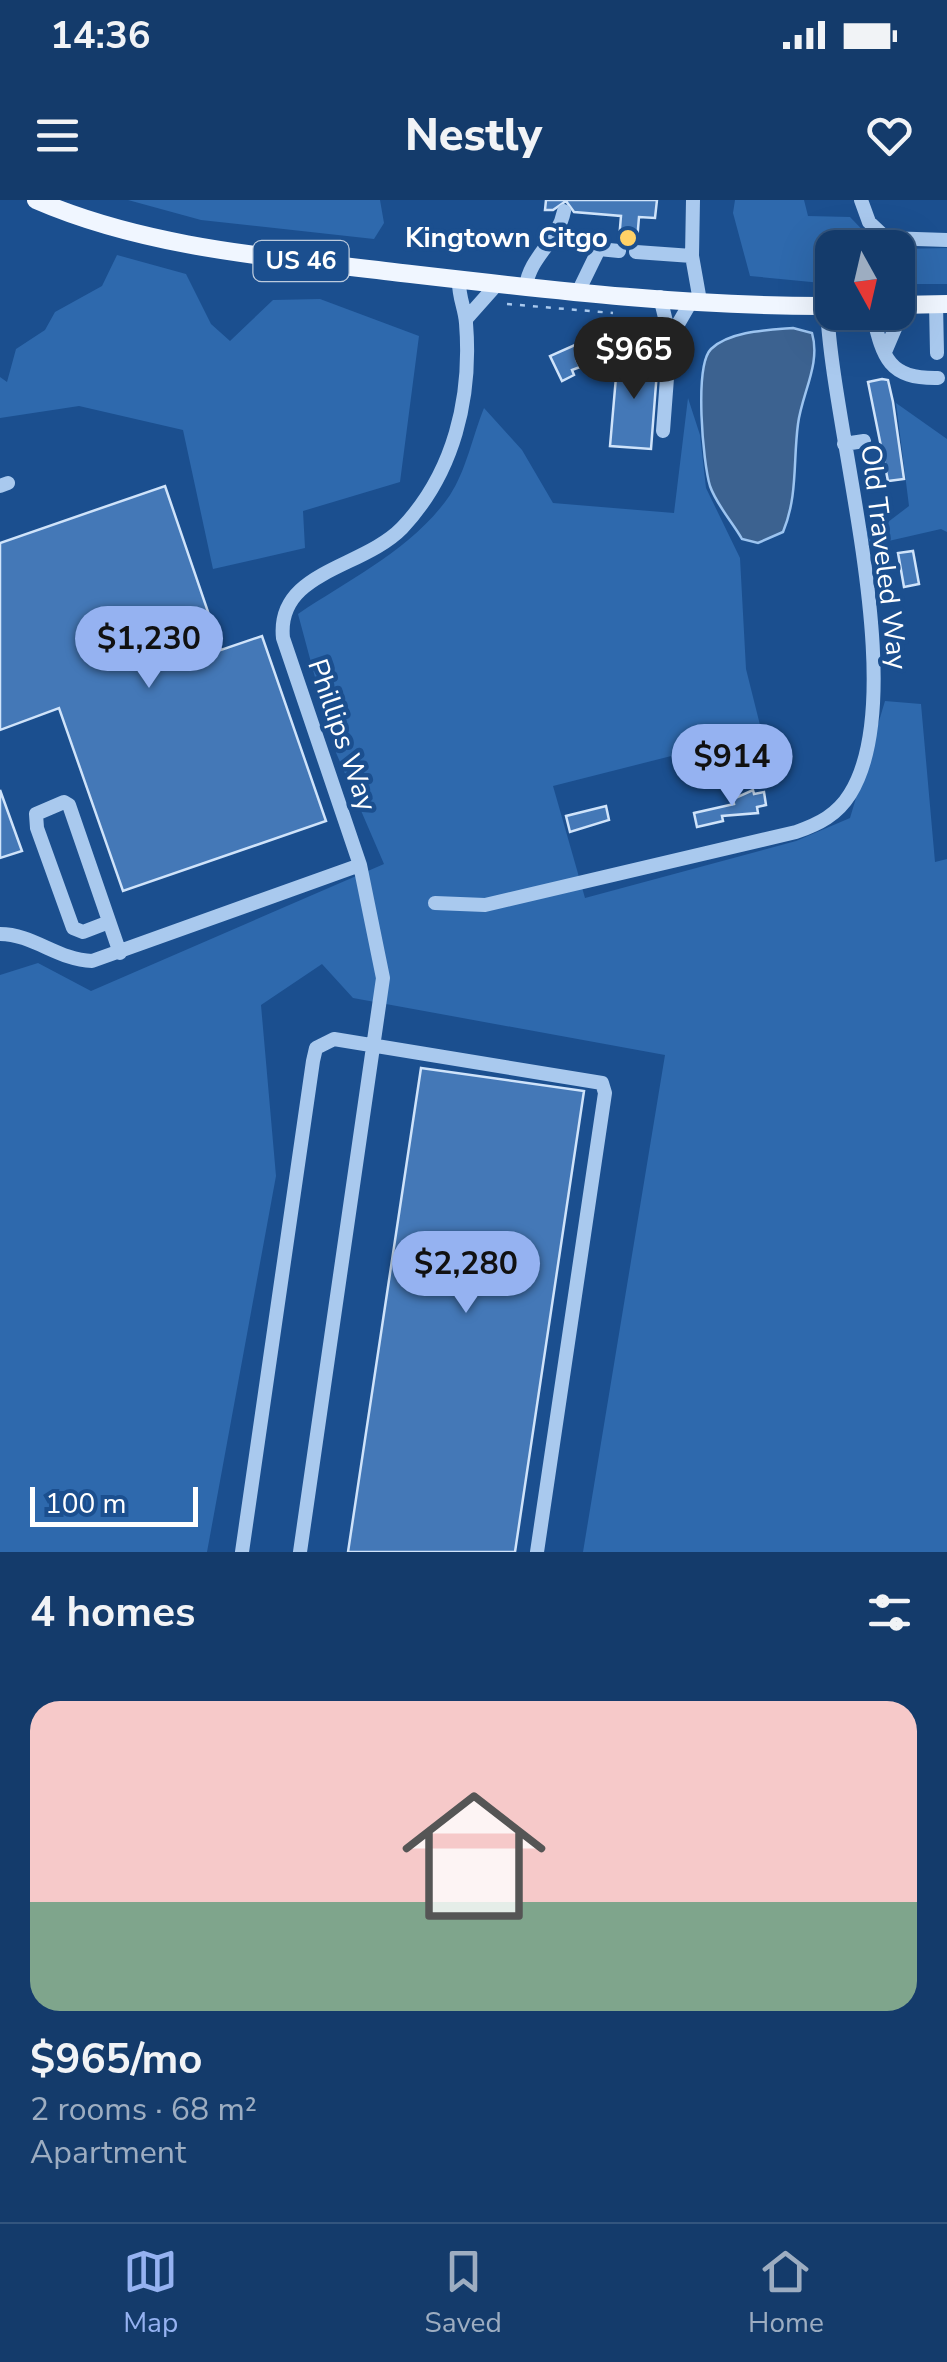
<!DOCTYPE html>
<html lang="en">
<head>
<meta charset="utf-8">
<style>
	body { margin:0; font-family:"Nunito Sans",sans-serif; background:#214673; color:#f1f3f6; height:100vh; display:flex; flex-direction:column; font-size:38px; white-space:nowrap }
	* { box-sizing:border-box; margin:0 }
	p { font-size:32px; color:#9dadc1 }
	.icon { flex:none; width:55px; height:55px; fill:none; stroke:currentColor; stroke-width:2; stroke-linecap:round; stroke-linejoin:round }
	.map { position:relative; height:1352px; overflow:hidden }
	.drawer { display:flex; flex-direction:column; background:#143b6b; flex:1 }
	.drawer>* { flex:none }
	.needle { width:65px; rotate:172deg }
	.fabs { position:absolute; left:815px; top:30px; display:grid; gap:20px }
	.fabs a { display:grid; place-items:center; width:100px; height:100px; border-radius:20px; background:#143b6b; box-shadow:0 10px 40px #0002,0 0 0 2px #33557e; font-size:50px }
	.scale { position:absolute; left:30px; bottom:25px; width:168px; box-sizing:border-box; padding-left:10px; border:5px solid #fff; border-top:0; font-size:28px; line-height:35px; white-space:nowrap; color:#fff; -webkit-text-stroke:8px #1b4f8f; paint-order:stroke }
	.price { position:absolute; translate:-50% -85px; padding:0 22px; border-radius:35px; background:#95b2f1; color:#111; font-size:32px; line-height:65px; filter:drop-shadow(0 2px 5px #0008) }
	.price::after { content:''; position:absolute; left:50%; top:60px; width:30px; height:22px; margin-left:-15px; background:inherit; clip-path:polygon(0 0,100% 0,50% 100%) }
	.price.current { background:#222; color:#fff }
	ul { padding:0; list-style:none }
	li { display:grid; align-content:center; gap:20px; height:530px; padding:0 30px }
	li span { display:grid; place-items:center; height:310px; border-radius:30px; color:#555 }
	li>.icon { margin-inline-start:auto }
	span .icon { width:180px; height:180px; fill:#fffc; stroke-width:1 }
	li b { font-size:42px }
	h2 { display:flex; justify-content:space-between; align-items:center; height:120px; padding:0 30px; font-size:42px }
	.status { display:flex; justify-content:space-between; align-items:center; height:70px; padding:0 50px; background:#143b6b; direction:ltr }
	.status svg { height:28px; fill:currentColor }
	header { display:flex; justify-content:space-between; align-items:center; height:130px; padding:0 30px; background:#143b6b; font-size:45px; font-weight:800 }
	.tab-bar { display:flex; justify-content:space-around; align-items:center; height:140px; border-top:2px solid #33557e; background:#143b6b; font-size:28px; color:#9dadc1 }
	.tab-bar a { display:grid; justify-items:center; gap:5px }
	.tab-bar .current { color:#95b2f1 }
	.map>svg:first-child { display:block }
	.green { fill:#2e69ad }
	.water { fill:#3c6290; stroke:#9cc4f0; stroke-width:2.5 }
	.building { fill:#4478b7; stroke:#cfe3fa; stroke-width:2.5 }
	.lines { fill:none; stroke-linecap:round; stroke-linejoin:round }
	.path { stroke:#a9c9ee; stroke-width:2.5; stroke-dasharray:5 8; stroke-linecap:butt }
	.minor { stroke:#a9c9ee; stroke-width:14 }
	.major { stroke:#f0f6ff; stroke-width:18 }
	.poi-dot { fill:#ffd166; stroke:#1b4f8f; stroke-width:4 }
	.labels { text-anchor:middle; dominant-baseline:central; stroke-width:9; stroke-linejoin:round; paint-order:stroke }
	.shield { fill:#1b4f8f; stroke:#bbcadd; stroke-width:2.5 }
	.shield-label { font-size:25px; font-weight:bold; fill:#fff }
	.poi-label { font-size:28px; font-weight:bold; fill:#fff; stroke:#1b4f8f; text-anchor:end }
	.street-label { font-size:28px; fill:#fff; stroke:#1b4f8f }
</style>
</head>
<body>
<div class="status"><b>14:36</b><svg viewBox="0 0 49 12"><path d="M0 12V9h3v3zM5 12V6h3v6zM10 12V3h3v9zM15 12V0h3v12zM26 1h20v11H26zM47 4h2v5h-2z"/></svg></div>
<header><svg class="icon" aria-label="menu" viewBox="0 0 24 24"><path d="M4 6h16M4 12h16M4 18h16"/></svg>Nestly<svg class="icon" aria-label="heart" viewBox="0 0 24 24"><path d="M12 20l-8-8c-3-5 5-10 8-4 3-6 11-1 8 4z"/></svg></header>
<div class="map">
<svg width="947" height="1352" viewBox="0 0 947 1352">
	<rect width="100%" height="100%" fill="#1b4f8f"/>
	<path class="green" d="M 128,0 L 380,0 L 384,23 L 374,39 L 201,20 Z
		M 735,0 L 804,0 L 808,16 L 850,17 L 877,45 L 888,47 L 832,48 L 832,84 L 750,76 L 733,13 Z
		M 947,48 L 947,84 L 898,84 L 898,49 Z
		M 117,55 L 186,74 L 211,124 L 230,141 L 273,100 L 320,99 L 419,136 L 400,282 L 303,311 L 305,348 L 213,369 L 183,230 L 79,206 L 0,218 L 0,177 L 7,182 L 16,149 L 45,130 L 55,112 L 102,86 Z
		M 688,198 L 700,235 L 706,288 L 740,358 L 746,469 L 762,533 L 553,586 L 585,698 L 796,641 L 850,618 L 885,501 L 921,504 L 935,662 L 947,659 L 947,1352 L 583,1352 L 665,855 L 353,798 L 322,764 L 261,805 L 276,976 L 207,1352 L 0,1352 L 0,775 L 38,763 L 91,791 L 384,664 L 334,548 L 298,414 C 351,378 413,349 450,295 C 466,271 473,235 484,208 L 522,250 L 553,303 L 674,313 Z
		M 896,203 L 947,239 L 947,332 L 941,329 L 871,345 L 864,329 L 888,322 L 909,306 Z"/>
	<path class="water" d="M 793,128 L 812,133 C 821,164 802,193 798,224 C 793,261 798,296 783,332 L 758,343 L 742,339 C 733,323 716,304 710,286 C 703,263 694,166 711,149 C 730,131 768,130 793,128 Z"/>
	<path class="building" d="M 546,0 L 657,0 L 655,18 L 639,17 L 637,41 L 628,45 L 619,40 L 621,16 L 574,12 L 566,1 L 553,10 L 545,10 Z
		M 584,141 L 590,155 L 577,161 L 580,167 L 572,170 L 574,175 L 562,181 L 550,156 Z
		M 618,154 L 658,158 L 651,249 L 610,246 Z
		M 882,179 L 888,180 L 893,202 L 904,279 L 888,281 L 868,182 Z
		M 165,286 L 221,450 L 262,436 L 326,621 L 123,691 L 59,508 L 0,530 L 0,343 Z
		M 913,351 L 919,384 L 904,387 L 898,353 Z
		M 0,590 L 22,651 L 0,658 Z
		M 753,590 L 754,594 L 764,592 L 766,605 L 757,607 L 758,613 L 722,616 L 723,621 L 697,627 L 694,613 L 734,604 L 733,599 Z
		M 606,606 L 609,620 L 570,632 L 566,616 Z
		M 421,868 L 584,891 L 515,1352 L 348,1352 Z"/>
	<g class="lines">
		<path class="path" d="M 507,104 L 613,113"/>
		<path class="minor" d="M 861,0 L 869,22 L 886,38 L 947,40
			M 636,52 L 692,56 L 700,101
			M 692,56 L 693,0
			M 526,86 C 530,56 558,42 564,11
			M 579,90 L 599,49 L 619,51
			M 660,97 L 670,138 L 692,100
			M 936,104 L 937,153
			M 872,112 C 883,157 887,179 938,178
			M 466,119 L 498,83
			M 885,152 L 905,105
			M 663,231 L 670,138
			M 844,244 L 864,241
			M 0,286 L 8,283
			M 435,703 L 485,705 L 796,632 C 819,624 837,615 850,594 C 913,493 831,229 827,106
			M 109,722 L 83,732 L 73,728 L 37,628 L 36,614 L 64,602 L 69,605 L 120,753
			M 0,734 C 33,734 58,760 92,761 L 360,665 L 283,438 C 276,371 362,369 402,328 C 454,273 472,198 466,123 C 465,108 458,96 459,79
			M 242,1352 L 313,861 L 316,848 L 334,839 L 602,883 L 605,893 L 537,1352
			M 300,1352 L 383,778 L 360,665"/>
		<path class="major" d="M 36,0 C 144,47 269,57 385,71 C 533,88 684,107 832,106
			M 898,105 L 947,104"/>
	</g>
	<circle class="poi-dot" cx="628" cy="38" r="10"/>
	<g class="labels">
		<rect class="shield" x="253.5" y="41" width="95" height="40" rx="8"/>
		<g class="shield-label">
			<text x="301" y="61">US 46</text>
		</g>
		<g class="poi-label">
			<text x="608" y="38">Kingtown Citgo</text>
		</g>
		<g class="street-label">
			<text transform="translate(884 357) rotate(83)">Old Traveled Way</text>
			<text transform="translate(342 535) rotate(71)">Phillips Way</text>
		</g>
	</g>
</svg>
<div class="fabs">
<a><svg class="needle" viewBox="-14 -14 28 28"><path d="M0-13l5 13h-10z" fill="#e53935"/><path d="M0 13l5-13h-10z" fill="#9dadc1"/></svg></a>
</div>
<div class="scale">100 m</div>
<b class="price current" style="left:634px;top:202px">$965</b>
<b class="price" style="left:149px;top:491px">$1,230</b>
<b class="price" style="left:732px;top:609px">$914</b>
<b class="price" style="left:466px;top:1116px">$2,280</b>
</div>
<section class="drawer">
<h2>4 homes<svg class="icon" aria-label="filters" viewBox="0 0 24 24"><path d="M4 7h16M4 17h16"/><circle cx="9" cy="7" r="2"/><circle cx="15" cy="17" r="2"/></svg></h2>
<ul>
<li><span style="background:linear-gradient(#f6c9c9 65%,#7fa58c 0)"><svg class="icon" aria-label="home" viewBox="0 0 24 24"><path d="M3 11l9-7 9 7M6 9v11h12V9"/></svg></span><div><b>$965/mo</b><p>2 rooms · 68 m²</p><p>Apartment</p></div></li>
</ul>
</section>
<nav class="tab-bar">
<a class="current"><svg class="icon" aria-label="map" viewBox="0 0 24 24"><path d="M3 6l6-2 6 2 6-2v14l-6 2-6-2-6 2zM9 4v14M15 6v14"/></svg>Map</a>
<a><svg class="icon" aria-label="saved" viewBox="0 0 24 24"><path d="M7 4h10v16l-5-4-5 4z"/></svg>Saved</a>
<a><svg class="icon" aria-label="home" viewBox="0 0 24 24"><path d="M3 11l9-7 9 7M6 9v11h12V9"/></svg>Home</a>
</nav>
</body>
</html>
